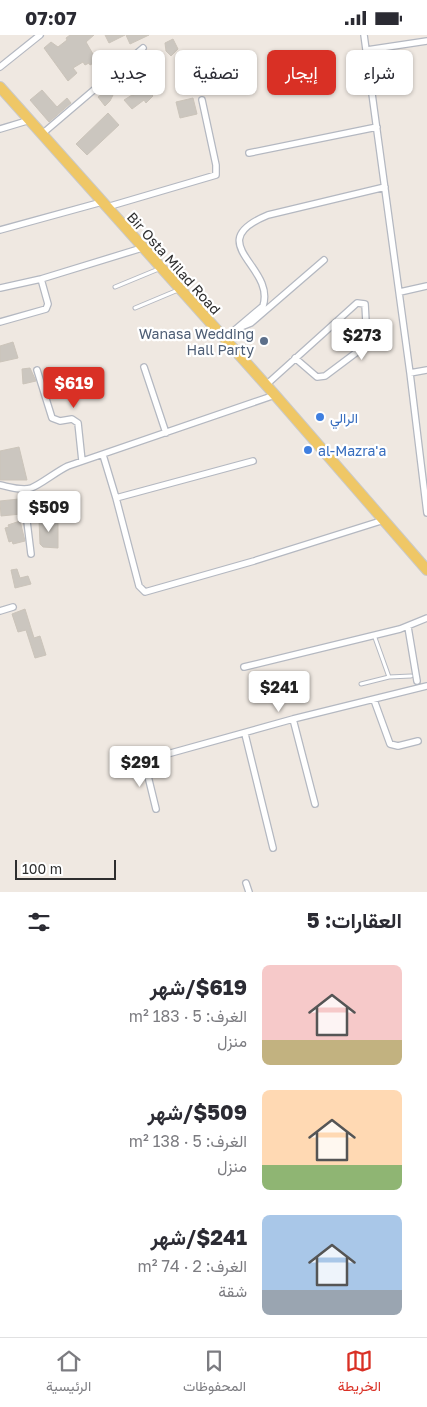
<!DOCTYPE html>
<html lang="ar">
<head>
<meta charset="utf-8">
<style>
	body { margin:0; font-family:"Golos Text",Vazirmatn,sans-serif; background:#f7f7f7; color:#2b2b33; direction:rtl; height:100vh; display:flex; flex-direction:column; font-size:19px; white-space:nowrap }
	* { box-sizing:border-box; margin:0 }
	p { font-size:16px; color:#7c7c81 }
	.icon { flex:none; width:28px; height:28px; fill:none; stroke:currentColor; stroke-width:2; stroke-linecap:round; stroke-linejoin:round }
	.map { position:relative; height:857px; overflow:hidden; direction:ltr }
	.drawer { display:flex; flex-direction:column; background:#fff; flex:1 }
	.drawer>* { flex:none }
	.banner { position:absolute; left:15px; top:15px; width:398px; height:45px; direction:rtl; display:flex; gap:10px }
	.scale { position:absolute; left:15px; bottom:12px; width:101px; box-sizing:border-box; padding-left:5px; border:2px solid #2e2e2e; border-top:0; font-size:14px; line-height:18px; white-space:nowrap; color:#2e2e2e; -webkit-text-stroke:4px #fff; paint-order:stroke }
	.price { position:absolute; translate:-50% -42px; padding:0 11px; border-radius:5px; background:#fff; color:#222; font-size:16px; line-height:32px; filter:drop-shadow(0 1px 2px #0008) }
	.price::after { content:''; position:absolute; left:50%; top:30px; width:15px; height:11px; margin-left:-8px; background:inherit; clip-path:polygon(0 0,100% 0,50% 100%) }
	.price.selected { background:#d93025; color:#fff }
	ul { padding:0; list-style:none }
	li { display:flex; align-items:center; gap:15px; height:125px; padding:0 25px }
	li span { display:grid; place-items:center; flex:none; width:140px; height:100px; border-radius:8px; color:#555 }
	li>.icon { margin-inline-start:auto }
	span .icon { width:60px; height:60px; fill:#fffc; stroke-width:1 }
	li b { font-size:21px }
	h2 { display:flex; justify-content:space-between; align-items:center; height:60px; padding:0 25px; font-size:21px }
	.pill { padding:0 18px; border-radius:8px; background:#fff; box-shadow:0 1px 4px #0004; font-size:18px; line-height:45px }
	.pill.selected { background:#d93025; color:#fff }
	.status { display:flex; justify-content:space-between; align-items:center; height:35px; padding:0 25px; background:#fff; direction:ltr }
	.status svg { height:14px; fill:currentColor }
	.tabs { display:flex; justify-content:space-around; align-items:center; height:70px; border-top:1px solid #e1e1e2; background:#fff; font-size:14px; color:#7c7c81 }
	.tabs a { display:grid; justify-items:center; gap:2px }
	.tabs .selected { color:#d93025 }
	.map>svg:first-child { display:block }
	.building { fill:#cbc6bf; stroke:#cbc4ba }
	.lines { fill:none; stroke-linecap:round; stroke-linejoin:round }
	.service-casing { stroke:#b4b8c1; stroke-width:5 }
	.minor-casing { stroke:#b4b8c1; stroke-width:8 }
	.primary-casing { stroke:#c9c9c9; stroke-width:12 }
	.service { stroke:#fff; stroke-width:3 }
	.minor { stroke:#fff; stroke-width:5.5 }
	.primary { stroke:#efc766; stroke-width:10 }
	.service-dot { fill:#5c6f8a; stroke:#fff; stroke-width:2 }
	.shop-dot { fill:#3f7fe0; stroke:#fff; stroke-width:2 }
	.labels { text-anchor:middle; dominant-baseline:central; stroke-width:4.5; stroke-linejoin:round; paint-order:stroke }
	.street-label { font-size:14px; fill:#2e2e2e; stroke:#fff }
	.service-label { font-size:14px; fill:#4e5e75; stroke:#fff; text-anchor:end }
	.shop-label { font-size:14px; fill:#366cbe; stroke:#fff; text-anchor:start }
</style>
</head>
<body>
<div class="status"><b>07:07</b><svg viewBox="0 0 49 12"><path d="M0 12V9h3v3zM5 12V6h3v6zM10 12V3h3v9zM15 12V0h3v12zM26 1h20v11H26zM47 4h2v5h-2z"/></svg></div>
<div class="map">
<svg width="427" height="857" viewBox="0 0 427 857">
	<rect width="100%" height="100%" fill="#efe8e1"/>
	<path class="building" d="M 70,0 L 94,0 L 86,7 L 97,26 L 90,30 L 89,28 L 85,30 L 83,27 L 73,33 L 77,38 L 68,46 L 44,13 L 51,7 L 58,12 L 67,5 L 66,3 Z
		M 105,0 L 125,0 L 109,8 Z
		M 126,0 L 149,0 L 130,9 Z
		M 173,4 L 178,14 L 171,21 L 166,16 L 165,8 Z
		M 151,18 L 154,30 L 138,34 L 140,44 L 126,48 L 123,37 L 142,20 Z
		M 108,20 L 112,29 L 104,33 L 99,24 Z
		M 149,46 L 156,54 L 151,59 L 153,61 L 146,68 L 144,65 L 132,74 L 124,65 L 132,60 L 133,61 Z
		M 110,53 L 114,58 L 110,66 L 105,71 L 98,62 Z
		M 42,55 L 57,72 L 67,63 L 71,68 L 49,87 L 30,65 Z
		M 193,63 L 197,79 L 180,83 L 176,67 Z
		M 108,78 L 119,90 L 87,120 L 76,109 Z
		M 13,307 L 18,323 L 0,327 L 0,311 Z
		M 30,333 L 36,346 L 23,349 L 22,334 Z
		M 19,412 L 27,445 L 0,445 L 0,416 Z
		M 19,464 L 21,479 L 1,481 L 0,466 Z
		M 54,483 L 58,485 L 58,513 L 43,512 L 40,509 L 39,485 Z
		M 20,486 L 25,506 L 13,509 L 12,506 L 9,507 L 5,493 L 9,492 L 8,490 Z
		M 17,534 L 20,543 L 28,541 L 31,549 L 15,553 L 11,535 Z
		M 25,574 L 34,603 L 40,601 L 46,620 L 35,623 L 26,595 L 18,597 L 12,579 Z"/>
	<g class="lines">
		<g class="service-casing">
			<path id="service" d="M 115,252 L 161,233
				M 135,273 L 178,255
				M 374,600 L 389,642 L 411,641
				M 361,649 L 389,642"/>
		</g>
		<g class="minor-casing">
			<path id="minor" d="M 364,0 L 410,338 L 427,478
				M 367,15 L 427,6
				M 0,32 L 40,0
				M 0,94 L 30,85
				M 42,99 L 143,13
				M 249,118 L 377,92
				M 107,172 L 216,140 L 216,130 L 202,65
				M 0,195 L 102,167
				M 0,253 L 41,244 L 142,213
				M 400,257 L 427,251
				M 0,287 L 46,274 L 48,269 L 41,244
				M 241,292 L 251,288 L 324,225
				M 224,304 L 263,271 C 276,231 200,208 268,180 L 385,152
				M 144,332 L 166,398
				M 37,335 L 52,383 L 60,386 L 72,384 L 78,388 L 82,426
				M 410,338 L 427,335
				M 266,350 L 357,268 L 365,269 L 367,306 L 365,311 L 325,341 L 317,342 L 295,323
				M 103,420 L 116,463 L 139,551 L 145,557 L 254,526 L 384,485
				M 0,450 C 10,452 22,456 31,453 C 40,450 57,436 68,431 L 275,360
				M 23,454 L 31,519
				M 116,463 L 253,426
				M 0,576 L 13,572
				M 408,592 L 417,646
				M 244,632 L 400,594 L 427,583
				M 374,665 L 390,709 L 398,711 L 418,706
				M 293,684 L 315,769
				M 245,699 L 273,813
				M 156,774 L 146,733 L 148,726 L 153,723 L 293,684 L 427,651
				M 246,848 L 249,857"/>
		</g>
		<g class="primary-casing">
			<path id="primary" d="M 0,52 L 275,360 L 427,535"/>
		</g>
		<use href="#service" class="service"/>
		<use href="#minor" class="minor"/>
		<use href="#primary" class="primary"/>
	</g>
	<circle class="service-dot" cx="264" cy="306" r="5"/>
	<g class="shop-dot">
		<circle cx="320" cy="382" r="5"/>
		<circle cx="308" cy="415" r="5"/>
	</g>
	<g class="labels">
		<g class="street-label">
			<text transform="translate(174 228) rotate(48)">Bir Osta Milad Road</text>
		</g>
		<g class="service-label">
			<text x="254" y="298">Wanasa Wedding<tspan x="254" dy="16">Hall Party</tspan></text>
		</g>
		<g class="shop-label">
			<text x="330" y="382">الرالي</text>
			<text x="318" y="415">al-Mazra'a</text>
		</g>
	</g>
</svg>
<div class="scale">100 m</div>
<b class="price" style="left:362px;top:326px">$273</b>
<b class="price selected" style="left:74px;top:374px">$619</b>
<b class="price" style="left:49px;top:498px">$509</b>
<b class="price" style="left:279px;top:678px">$241</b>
<b class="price" style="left:140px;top:753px">$291</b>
<div class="banner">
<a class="pill">شراء</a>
<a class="pill selected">إيجار</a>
<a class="pill">تصفية</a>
<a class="pill">جديد</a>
</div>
</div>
<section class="drawer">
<h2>العقارات: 5<svg class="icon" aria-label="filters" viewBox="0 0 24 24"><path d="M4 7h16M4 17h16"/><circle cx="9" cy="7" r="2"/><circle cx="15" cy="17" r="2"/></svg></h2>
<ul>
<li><span style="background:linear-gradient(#f6c9c9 75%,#c2b280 0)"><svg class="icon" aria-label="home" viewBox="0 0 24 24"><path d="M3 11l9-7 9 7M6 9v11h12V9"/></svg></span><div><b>$619/شهر</b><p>الغرف: 5 · 183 m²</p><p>منزل</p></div></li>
<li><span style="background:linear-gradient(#ffd9b3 75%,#8fb573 0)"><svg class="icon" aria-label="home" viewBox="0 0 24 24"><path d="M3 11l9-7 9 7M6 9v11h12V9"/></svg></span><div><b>$509/شهر</b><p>الغرف: 5 · 138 m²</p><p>منزل</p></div></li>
<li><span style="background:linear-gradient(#a9c7e8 75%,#9aa5b1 0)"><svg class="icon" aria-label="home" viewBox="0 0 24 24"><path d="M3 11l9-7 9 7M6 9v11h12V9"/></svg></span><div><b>$241/شهر</b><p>الغرف: 2 · 74 m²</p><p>شقة</p></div></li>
</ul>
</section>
<nav class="tabs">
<a class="selected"><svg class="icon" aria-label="map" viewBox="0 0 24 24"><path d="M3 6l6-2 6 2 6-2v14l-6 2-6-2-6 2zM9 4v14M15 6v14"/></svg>الخريطة</a>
<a><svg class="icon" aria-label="saved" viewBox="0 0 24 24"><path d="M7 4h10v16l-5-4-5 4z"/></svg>المحفوظات</a>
<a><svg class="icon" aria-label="home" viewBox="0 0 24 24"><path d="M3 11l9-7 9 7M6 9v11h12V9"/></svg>الرئيسية</a>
</nav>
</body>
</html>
